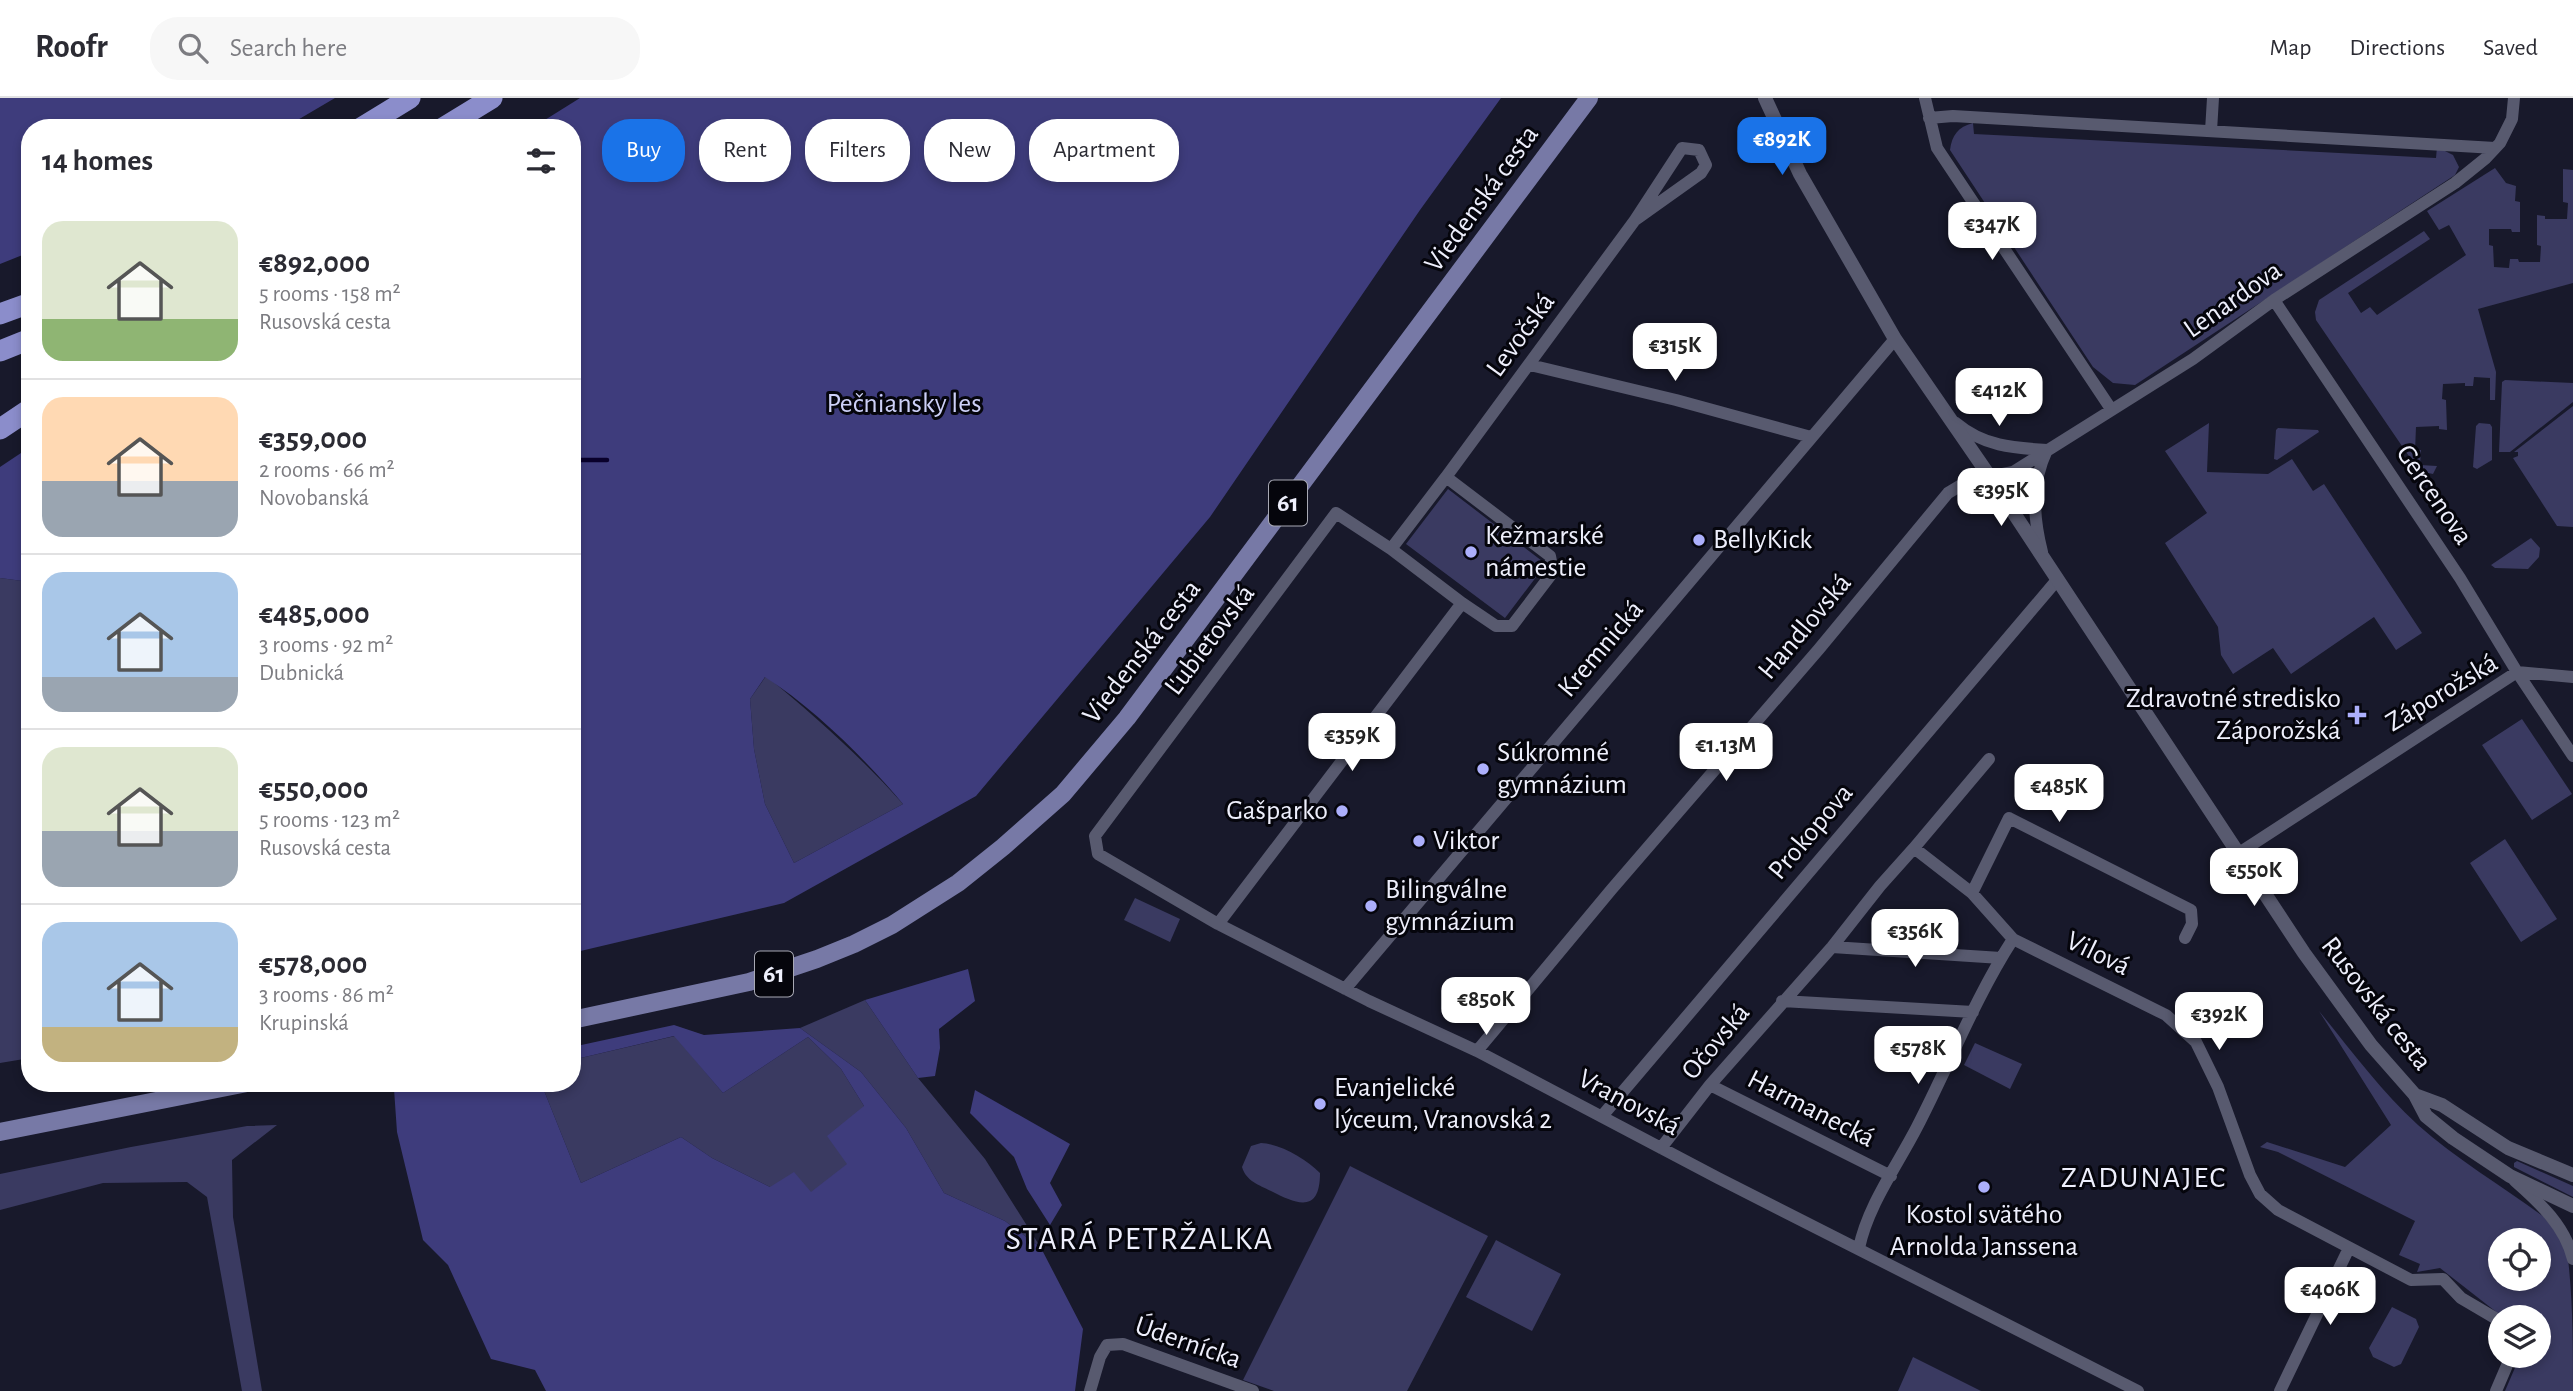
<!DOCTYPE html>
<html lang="en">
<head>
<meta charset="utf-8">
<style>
	body { margin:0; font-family:"Alegreya Sans",sans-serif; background:#f7f7f7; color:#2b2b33; height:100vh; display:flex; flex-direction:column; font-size:26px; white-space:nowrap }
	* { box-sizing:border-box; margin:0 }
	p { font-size:23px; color:#7c7c81 }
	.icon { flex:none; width:38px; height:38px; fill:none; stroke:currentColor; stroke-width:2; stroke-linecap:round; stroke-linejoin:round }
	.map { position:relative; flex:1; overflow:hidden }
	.drawer { position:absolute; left:21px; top:21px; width:560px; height:973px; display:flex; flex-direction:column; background:#fff; border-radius:28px; box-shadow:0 4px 10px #0003 }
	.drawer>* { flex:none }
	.top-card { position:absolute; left:602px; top:21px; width:665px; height:63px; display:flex; gap:14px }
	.tools { position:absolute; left:2488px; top:1130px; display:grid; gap:14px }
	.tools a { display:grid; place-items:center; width:63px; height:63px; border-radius:50%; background:#fff; box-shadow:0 4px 10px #0003; font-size:35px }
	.price { position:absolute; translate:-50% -60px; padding:0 16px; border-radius:14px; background:#fff; color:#222; font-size:23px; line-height:46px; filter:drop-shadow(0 2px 4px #0008) }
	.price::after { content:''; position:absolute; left:50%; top:42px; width:21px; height:16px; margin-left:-10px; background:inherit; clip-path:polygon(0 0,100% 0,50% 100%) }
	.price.selected { background:#1a73e8; color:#fff }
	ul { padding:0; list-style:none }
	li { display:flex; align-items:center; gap:21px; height:175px; padding:0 21px }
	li+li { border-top:2px solid #e1e1e2 }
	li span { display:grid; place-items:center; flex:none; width:196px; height:140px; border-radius:21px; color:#555 }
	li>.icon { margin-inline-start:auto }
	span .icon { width:84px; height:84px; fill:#fffc; stroke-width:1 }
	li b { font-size:30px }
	h2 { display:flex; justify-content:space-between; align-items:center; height:84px; padding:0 21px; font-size:30px }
	.chip { padding:0 24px; border-radius:28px; background:#fff; box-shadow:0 4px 10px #0003; font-size:24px; line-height:63px }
	.chip.selected { background:#1a73e8; color:#fff }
	header { display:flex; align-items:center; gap:42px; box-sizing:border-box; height:98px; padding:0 35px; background:#fff; border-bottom:2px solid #e1e1e2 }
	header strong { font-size:33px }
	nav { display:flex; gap:38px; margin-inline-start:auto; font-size:24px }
	.search { width:490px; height:63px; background:#f7f7f7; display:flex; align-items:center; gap:18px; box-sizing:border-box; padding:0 24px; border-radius:28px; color:#7c7c81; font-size:26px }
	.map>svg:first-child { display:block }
	.green { fill:#3a3a61; fill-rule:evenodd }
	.forest { fill:#3e3c7c; fill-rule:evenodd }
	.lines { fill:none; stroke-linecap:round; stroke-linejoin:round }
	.stream { stroke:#09002b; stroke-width:4.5 }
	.minor { stroke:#585a6f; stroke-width:12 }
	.tertiary { stroke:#585a6f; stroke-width:14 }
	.primary { stroke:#7779a6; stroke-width:18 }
	.motorway { stroke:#8b8dcb; stroke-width:21 }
	.poi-dot { fill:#acaffb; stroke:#05050c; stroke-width:2.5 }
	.labels { text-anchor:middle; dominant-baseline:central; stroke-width:6; stroke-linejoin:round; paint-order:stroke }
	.shield { fill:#05050c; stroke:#a8a9b4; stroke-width:2 }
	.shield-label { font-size:26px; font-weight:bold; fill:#eeeffc }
	.street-label { font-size:28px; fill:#eeeffc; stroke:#05050c }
	.park-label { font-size:28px; fill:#cdd0f7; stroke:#05050c }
	.poi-label { font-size:28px; fill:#eeeffc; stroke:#05050c; text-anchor:start }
	.neighbourhood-label { font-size:30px; letter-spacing:2px; fill:#eeeffc; stroke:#05050c }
	.quarter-label { font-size:32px; letter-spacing:2px; fill:#eeeffc; stroke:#05050c }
</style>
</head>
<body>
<header>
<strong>Roofr</strong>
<div class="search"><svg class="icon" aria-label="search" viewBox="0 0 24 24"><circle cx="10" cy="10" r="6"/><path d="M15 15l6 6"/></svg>Search here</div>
<nav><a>Map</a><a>Directions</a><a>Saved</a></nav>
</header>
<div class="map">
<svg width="2573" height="1293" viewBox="0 0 2573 1293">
	<rect width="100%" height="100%" fill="#18192b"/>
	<path class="green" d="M 1973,25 L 1974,36 L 2436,60 L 2437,49 L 2453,57 L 2459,69 L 2455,77 L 2135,287 L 2113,285 L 2093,269 L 1950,52 C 1952,37 1958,29 1973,25 Z
		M 2495,70 L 2506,85 L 2516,88 L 2515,103 L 2520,104 L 2520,134 L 2512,134 L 2511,131 L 2489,131 L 2489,147 L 2493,148 L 2494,169 L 2509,170 L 2510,161 L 2518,161 L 2519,164 L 2540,164 L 2541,148 L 2537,147 L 2537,117 L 2545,118 L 2545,121 L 2567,121 L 2568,105 L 2563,104 L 2563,71 L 2573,72 L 2573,185 L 2478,211 L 2496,274 L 2495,302 L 2490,302 L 2490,280 L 2474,279 L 2473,288 L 2465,288 L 2465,285 L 2443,286 L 2442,301 L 2446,302 L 2447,332 L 2439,331 L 2439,328 L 2416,329 L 2415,353 L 2421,352 L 2420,367 L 2437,368 L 2433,376 L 2419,373 L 2316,222 L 2315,214 L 2319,202 L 2424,133 L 2430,141 L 2348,195 L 2361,215 L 2370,209 L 2377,217 L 2466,157 L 2449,127 L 2439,132 L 2427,113 Z
		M 2505,282 L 2573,285 L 2573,304 L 2510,354 L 2499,354 L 2502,284 Z
		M 2573,308 L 2573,429 L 2557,428 L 2513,360 L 2518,358 L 2518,354 L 2514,354 Z
		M 2209,325 L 2207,374 L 2268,376 L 2292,361 L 2313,393 L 2324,386 L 2422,535 L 2396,552 L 2374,519 L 2291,576 L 2273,550 L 2233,576 L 2221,557 L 2218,529 L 2165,445 L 2207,415 L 2165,353 Z
		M 2479,325 L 2490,326 L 2492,329 L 2492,362 L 2477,371 L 2473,369 L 2476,328 Z
		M 2278,330 L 2318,332 L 2319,334 L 2277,362 L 2274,361 L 2276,332 Z
		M 1448,391 L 1546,466 L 1505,520 L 1406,446 Z
		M 2531,440 L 2540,450 L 2539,459 L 2528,471 L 2495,470 L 2491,467 Z
		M 0,480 L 30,484 L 30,960 L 0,965 Z
		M 766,578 C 815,618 861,659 903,706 L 794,765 L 765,706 L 754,651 L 750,601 Z
		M 2522,621 L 2572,696 L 2532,722 L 2482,647 Z
		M 2505,741 L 2557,821 L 2521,844 L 2470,765 Z
		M 1135,800 L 1180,821 L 1170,844 L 1124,822 Z
		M 865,902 L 918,980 L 985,1061 L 1041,1150 L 1005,1123 L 944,1095 L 906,1030 L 861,974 L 800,930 Z
		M 2319,913 C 2350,951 2381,993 2418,1027 C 2456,1061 2502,1088 2544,1119 C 2554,1131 2565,1146 2568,1161 C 2573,1203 2573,1251 2573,1293 L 2505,1293 L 2520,1258 L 2539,1258 L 2539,1220 L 2504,1220 L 2440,1170 L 2417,1174 L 2420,1166 L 2399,1157 L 2415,1123 L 2278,1054 L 2260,1049 L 2267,1044 L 2345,1069 L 2391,1027 ZM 2501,1143 L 2539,1143 L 2539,1181 L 2501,1181 Z
		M 675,938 L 723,995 L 808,939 L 841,971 L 864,1008 L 848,1066 L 811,1095 L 770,1089 L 712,1060 L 681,1039 L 581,1085 L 541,985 L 572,985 L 572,962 Z
		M 1975,945 L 2022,966 L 2010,991 L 1964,967 Z
		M 277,1027 L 232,1062 L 233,1119 L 262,1293 L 242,1293 L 207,1099 L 187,1084 L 103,1085 L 0,1112 L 0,1076 L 131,1049 L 247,1028 Z
		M 1261,1045 C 1281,1046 1306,1061 1320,1075 C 1320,1115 1298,1107 1271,1093 C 1259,1087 1246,1083 1242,1069 L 1251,1048 Z
		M 2517,1063 L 2573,1088 L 2573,1099 L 2514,1069 L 2514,1065 Z
		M 1350,1068 L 1488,1138 L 1407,1293 L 1274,1293 L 1243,1282 Z
		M 1496,1142 L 1561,1176 L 1532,1233 L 1466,1199 Z
		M 2392,1209 L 2416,1221 L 2419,1229 L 2401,1266 L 2394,1269 L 2373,1259 L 2369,1250 Z
		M 1913,1259 L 1981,1293 L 1898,1293 Z"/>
	<path class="forest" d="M 0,0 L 335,0 L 284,30 L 30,30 L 30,154 L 0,166 Z
		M 580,0 L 1501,0 L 1420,112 L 1210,419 L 976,698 L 784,805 L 572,855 L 572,30 L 532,30 ZM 765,579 C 815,611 865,661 903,706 L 794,765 L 765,706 L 754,651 L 750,601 Z
		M 30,349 L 30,484 L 0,480 L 0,369 Z
		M 968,871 L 975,903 L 939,931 L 940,950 L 935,978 L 918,980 L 865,902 Z
		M 674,927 L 704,937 L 800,930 L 861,974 L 906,1030 L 944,1095 L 1005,1123 L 1041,1150 L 1083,1231 L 1075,1293 L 546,1293 L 535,1272 L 491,1261 L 448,1167 L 423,1142 L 397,1034 L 394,991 L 417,985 L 541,985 L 581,1085 L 681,1039 L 712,1060 L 770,1089 L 794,1074 L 811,1094 L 847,1066 L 827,1038 L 864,1008 L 841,971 L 808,939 L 723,995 L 674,938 L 572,962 L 572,949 Z
		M 975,992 L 1070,1046 L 1050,1085 L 1062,1107 L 1050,1127 L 1027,1091 L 1014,1059 L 970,1015 Z"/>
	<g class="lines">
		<path class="stream" d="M 572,362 L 607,362"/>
		<path class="minor" d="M 1925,0 L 1937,50 L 2111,311
			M 1929,20 L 1953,18 L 2495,50
			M 2211,33 L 2213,0
			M 2274,202 L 2460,480 L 2517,574 L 2573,579
			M 1530,267 L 1676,302 L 1811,339
			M 1956,325 C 1983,348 2013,350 2047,352
			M 1446,379 L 1635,122 L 1682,50 L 1699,52 L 1706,67 L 1701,75 L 1635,122
			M 1446,379 L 1550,458 L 1553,474 L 1512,528 L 1496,528 L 1462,505 L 1391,451 Z
			M 1391,451 L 1336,415 L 1095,738 L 1098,756 L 1218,826 L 1369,903 L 1477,953 L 1718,1080 L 2138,1293
			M 2042,454 C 2033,418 2031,386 2047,352
			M 1914,750 L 1989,661
			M 2239,755 L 2517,574 L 2573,658
			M 1972,795 L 2009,720 L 2191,812 L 2192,826 L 2185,840
			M 1218,826 L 1462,505
			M 1832,849 L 2001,860
			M 1345,891 L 1895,241
			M 1782,903 L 1973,914
			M 1477,953 L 1611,792 L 1819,551 L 1948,395 L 1968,383 L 2013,374 L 2193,261 L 2274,202 L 2455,85 L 2486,60 L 2500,45 L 2512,21 L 2514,0
			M 1710,987 L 1891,1078
			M 1603,1017 L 2057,482
			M 1661,1050 L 1710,987 L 1832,849 L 1880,788 L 1914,750 L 1972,795 L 2013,841 L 2166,917 L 2196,944 L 2218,989 L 2250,1077 L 2260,1096 L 2278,1112 L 2411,1182 L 2443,1181 L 2461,1200 L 2495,1220 L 2501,1228
			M 2515,1083 C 2540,1105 2565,1128 2573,1161
			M 1859,1150 C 1868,1107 1897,1068 1917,1029 C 1949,967 1975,900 2013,841
			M 1090,1293 L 1100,1259 L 1107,1247 L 1123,1246 L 1253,1293
			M 2280,1293 L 2349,1150
			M 2496,1293 L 2511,1258"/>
		<path class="tertiary" d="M 1765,0 L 1800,76 L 1895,241 L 1990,379 L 2304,855 L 2371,947 L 2415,997 L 2426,1018 L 2453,1040 L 2510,1078 L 2573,1108
			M 2415,997 L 2442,1007 L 2508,1050 L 2573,1077"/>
		<path class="primary" d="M 572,922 L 749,884 L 817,861 L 854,846 L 892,827 L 958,785 L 1003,749 L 1063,696 L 1127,620 L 1589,0
			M 0,1034 L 247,985"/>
		<path class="motorway" d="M 361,30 L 410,0
			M 443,30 L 492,0
			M 0,216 L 30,205
			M 0,253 L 30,241
			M 0,331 L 30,311"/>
	</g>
	<g class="poi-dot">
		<circle cx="1699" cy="442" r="7"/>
		<circle cx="1471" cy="454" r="7"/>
		<path d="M2353.5 606.5h7v7h7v7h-7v7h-7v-7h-7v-7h7z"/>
		<circle cx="1483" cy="671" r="7"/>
		<circle cx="1342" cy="713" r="7"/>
		<circle cx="1419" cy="743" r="7"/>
		<circle cx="1371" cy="808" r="7"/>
		<circle cx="1320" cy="1006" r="7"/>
		<circle cx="1984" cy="1089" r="7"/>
	</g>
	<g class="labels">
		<g class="shield">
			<rect x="1269" y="382.5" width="38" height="45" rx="5"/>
			<rect x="755" y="853.5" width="38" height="45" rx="5"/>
		</g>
		<g class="shield-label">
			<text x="1288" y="405">61</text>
			<text x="774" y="876">61</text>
		</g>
		<g class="street-label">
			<text transform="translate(1482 101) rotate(-54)">Viedenská cesta</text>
			<text transform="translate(2233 202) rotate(-35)">Lenardova</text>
			<text transform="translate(1521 237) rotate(-54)">Levočská</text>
			<text transform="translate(2434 397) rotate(56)">Gercenova</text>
			<text transform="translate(1805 529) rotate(-50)">Handlovská</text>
			<text transform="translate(1210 542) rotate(-53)">Ľubietovská</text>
			<text transform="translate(1601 551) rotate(-50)">Kremnická</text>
			<text transform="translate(1142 554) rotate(-52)">Viedenská cesta</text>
			<text transform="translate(2442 595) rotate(-31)">Záporožská</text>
			<text transform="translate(1811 734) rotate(-50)">Prokopova</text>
			<text transform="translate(2098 856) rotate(26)">Vilová</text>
			<text transform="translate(2376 906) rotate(52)">Rusovská cesta</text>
			<text transform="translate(1716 944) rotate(-50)">Očovská</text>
			<text transform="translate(1629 1005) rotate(28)">Vranovská</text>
			<text transform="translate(1811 1011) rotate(27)">Harmanecká</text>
			<text transform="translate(1188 1245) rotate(19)">Údernícka</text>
		</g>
		<g class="park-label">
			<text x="904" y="306">Pečniansky les</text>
		</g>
		<g class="poi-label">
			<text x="1485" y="438">Kežmarské<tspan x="1485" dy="32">námestie</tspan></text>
			<text x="1713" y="442">BellyKick</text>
			<text x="2341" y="601" text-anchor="end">Zdravotné stredisko<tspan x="2341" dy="32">Záporožská</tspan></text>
			<text x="1497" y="655">Súkromné<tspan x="1497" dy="32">gymnázium</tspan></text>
			<text x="1328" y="713" text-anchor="end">Gašparko</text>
			<text x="1433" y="743">Viktor</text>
			<text x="1385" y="792">Bilingválne<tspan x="1385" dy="32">gymnázium</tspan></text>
			<text x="1334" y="990">Evanjelické<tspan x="1334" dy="32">lýceum, Vranovská 2</tspan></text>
			<text x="1984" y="1117" text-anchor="middle">Kostol svätého<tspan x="1984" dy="32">Arnolda Janssena</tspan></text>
		</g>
		<g class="neighbourhood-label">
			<text x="2144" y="1080">ZADUNAJEC</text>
		</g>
		<g class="quarter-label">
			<text x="1140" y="1141">STARÁ PETRŽALKA</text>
		</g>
	</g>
</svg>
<div class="tools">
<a><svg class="icon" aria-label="locate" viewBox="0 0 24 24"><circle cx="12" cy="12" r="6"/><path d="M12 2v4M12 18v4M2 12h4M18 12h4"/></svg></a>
<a><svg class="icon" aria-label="layers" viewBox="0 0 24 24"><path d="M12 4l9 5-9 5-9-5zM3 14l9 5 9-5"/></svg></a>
</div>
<b class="price selected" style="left:1782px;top:79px">€892K</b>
<b class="price" style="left:1992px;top:164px">€347K</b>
<b class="price" style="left:1675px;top:285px">€315K</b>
<b class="price" style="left:1999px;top:330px">€412K</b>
<b class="price" style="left:2001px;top:430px">€395K</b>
<b class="price" style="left:1352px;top:675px">€359K</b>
<b class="price" style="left:1726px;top:685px">€1.13M</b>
<b class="price" style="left:2059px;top:726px">€485K</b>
<b class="price" style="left:2254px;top:810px">€550K</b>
<b class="price" style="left:1915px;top:871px">€356K</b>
<b class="price" style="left:1486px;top:939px">€850K</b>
<b class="price" style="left:2219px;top:954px">€392K</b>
<b class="price" style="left:1918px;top:988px">€578K</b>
<b class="price" style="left:2330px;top:1229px">€406K</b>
<div class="top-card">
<a class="chip selected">Buy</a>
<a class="chip">Rent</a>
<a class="chip">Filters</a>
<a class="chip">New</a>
<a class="chip">Apartment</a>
</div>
<section class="drawer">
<h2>14 homes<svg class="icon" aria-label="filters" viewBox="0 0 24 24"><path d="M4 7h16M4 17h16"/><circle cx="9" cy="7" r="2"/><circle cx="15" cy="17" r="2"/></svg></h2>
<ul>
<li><span style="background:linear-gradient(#dfe7d0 70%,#8fb573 0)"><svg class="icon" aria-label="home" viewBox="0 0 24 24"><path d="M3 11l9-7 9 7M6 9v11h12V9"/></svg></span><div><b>€892,000</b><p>5 rooms · 158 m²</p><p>Rusovská cesta</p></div></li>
<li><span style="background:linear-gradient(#ffd9b3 60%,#9aa5b1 0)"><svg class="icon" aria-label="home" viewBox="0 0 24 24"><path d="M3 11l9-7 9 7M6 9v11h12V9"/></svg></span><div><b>€359,000</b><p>2 rooms · 66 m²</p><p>Novobanská</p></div></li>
<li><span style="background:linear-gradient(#a9c7e8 75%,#9aa5b1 0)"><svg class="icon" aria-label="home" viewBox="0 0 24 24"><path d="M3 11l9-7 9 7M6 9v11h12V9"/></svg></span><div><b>€485,000</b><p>3 rooms · 92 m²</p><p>Dubnická</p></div></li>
<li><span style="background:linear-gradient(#dfe7d0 60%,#9aa5b1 0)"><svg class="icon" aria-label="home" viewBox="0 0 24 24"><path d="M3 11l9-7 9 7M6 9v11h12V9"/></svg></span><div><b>€550,000</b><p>5 rooms · 123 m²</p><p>Rusovská cesta</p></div></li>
<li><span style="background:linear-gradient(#a9c7e8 75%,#c2b280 0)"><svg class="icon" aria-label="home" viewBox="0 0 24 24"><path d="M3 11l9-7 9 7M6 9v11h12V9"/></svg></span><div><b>€578,000</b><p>3 rooms · 86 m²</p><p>Krupinská</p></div></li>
</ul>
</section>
</div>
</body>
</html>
